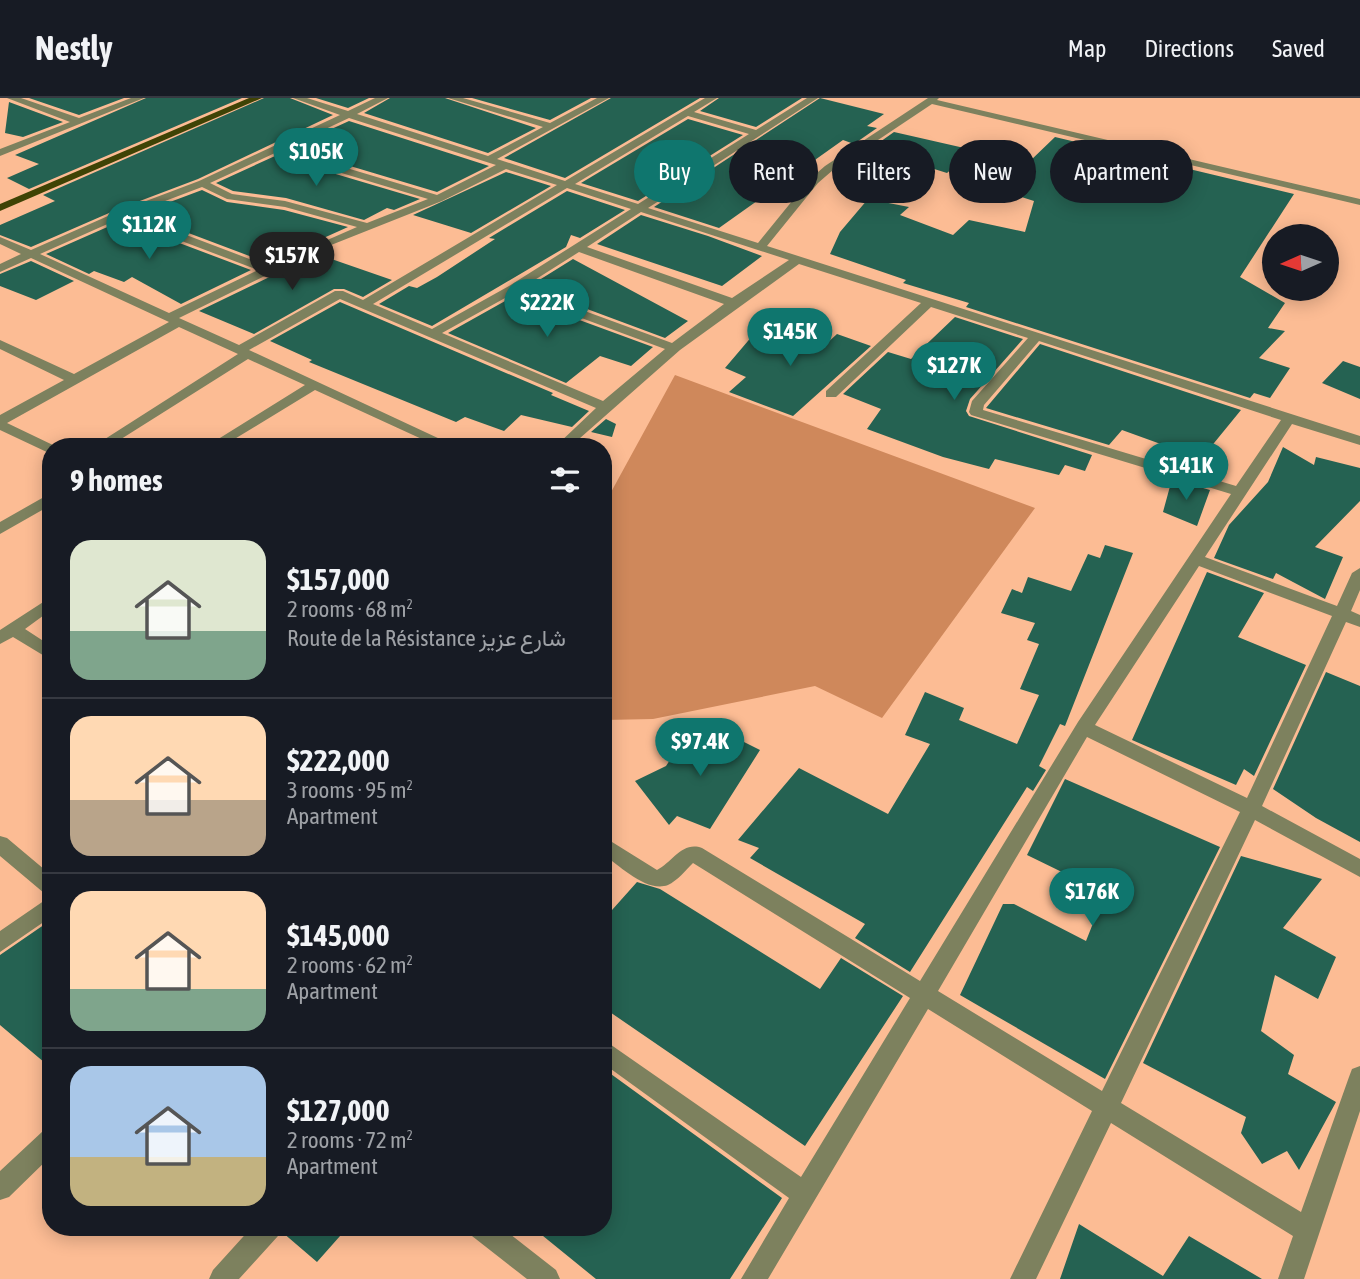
<!DOCTYPE html>
<html lang="en">
<head>
<meta charset="utf-8">
<style>
	body { margin:0; font-family:"Asap Condensed",Vazirmatn,sans-serif; background:#242831; color:#f1f3f6; height:100vh; display:flex; flex-direction:column; font-size:26px; white-space:nowrap }
	* { box-sizing:border-box; margin:0 }
	p { font-size:23px; color:#9ea1a6 }
	.icon { flex:none; width:38px; height:38px; fill:none; stroke:currentColor; stroke-width:2; stroke-linecap:round; stroke-linejoin:round }
	.map { position:relative; flex:1; overflow:hidden }
	.details { position:absolute; left:42px; top:340px; width:570px; height:798px; display:flex; flex-direction:column; background:#171b24; border-radius:28px; box-shadow:0 4px 18px #0003 }
	.details>* { flex:none }
	.hud { position:absolute; left:634px; top:42px; width:621px; height:63px; display:flex; gap:14px }
	.needle { width:46px; rotate:267deg }
	.fabs { position:absolute; left:1262px; top:126px; display:grid; gap:14px }
	.fabs a { display:grid; place-items:center; width:77px; height:77px; border-radius:50%; background:#171b24; box-shadow:0 4px 18px #0003; font-size:35px }
	.price { position:absolute; translate:-50% -60px; padding:0 16px; border-radius:24px; background:#0f766e; color:#fff; font-size:23px; line-height:46px; filter:drop-shadow(0 2px 4px #0008) }
	.price::after { content:''; position:absolute; left:50%; top:42px; width:21px; height:16px; margin-left:-10px; background:inherit; clip-path:polygon(0 0,100% 0,50% 100%) }
	.price.on { background:#222; color:#fff }
	ul { padding:0; list-style:none }
	li { display:flex; align-items:center; gap:21px; height:175px; padding:0 28px }
	li+li { border-top:2px solid #363941 }
	li span { display:grid; place-items:center; flex:none; width:196px; height:140px; border-radius:21px; color:#555 }
	li>.icon { margin-inline-start:auto }
	span .icon { width:84px; height:84px; fill:#fffc; stroke-width:1 }
	li b { font-size:30px }
	h2 { display:flex; justify-content:space-between; align-items:center; height:84px; padding:0 28px; font-size:30px }
	.pill { padding:0 24px; border-radius:32px; background:#171b24; box-shadow:0 4px 18px #0003; font-size:24px; line-height:63px }
	.pill.on { background:#0f766e; color:#fff }
	header { display:flex; align-items:center; gap:42px; box-sizing:border-box; height:98px; padding:0 35px; background:#171b24; border-bottom:2px solid #363941 }
	header strong { font-size:33px }
	nav { display:flex; gap:38px; margin-inline-start:auto; font-size:24px }
	.map>svg:first-child { display:block }
	.green { fill:#cf885b }
	.building { fill:#256252 }
	.lines { fill:none; stroke-linecap:round; stroke-linejoin:round }
	.minor { fill:#7d815e; fill-rule:evenodd }
	.major { fill:#3f4305; fill-rule:evenodd }
</style>
</head>
<body>
<header>
<strong>Nestly</strong>
<nav><a>Map</a><a>Directions</a><a>Saved</a></nav>
</header>
<div class="map">
<svg width="1360" height="1181" viewBox="0 0 1360 1181">
	<rect width="100%" height="100%" fill="#fcbc94"/>
	<path class="green" d="M 675,277 L 1035,410 L 882,620 L 815,588 L 653,621 L 604,622 L 604,407 Z"/>
	<path class="building" d="M 29,0 L 124,0 L 79,17 Z
		M 146,0 L 242,0 L 29,91 L 7,80 L 39,66 L 15,57 Z
		M 264,0 L 290,0 L 333,17 L 198,81 L 116,112 L 31,149 L 0,137 L 0,127 L 55,103 L 43,97 Z
		M 316,0 L 369,0 L 348,10 Z
		M 390,0 L 445,0 L 536,30 L 488,55 L 364,15 Z
		M 472,0 L 591,0 L 550,22 Z
		M 611,0 L 700,0 L 565,80 L 504,60 Z
		M 719,0 L 802,0 L 756,29 L 700,13 Z
		M 820,0 L 884,16 L 867,28 L 877,30 L 854,46 L 843,42 L 719,130 L 654,109 Z
		M 9,4 L 63,24 L 23,39 L 5,35 Z
		M 688,21 L 743,37 L 638,103 L 581,85 Z
		M 349,23 L 489,68 L 437,94 L 290,50 Z
		M 894,34 L 973,52 L 947,75 L 870,51 Z
		M 1055,39 L 1294,96 L 1240,179 L 1285,205 L 1268,230 L 1285,233 L 1259,260 L 1290,270 L 1270,300 L 1254,295 L 1250,300 L 966,209 L 969,205 L 903,185 L 906,182 L 830,156 L 840,134 L 868,101 L 909,109 L 900,117 L 953,137 L 969,122 L 1025,134 L 1034,103 L 1000,92 Z
		M 275,58 L 420,101 L 394,112 L 387,110 L 364,122 L 286,100 L 233,93 L 216,85 Z
		M 506,74 L 551,88 L 471,135 L 413,117 Z
		M 202,92 L 227,104 L 284,112 L 348,129 L 268,165 L 138,116 Z
		M 567,93 L 625,112 L 580,140 L 571,137 L 566,149 L 432,228 L 379,206 L 409,188 L 417,190 L 437,179 L 495,141 L 489,140 Z
		M 641,117 L 708,138 L 762,158 L 722,188 L 597,146 Z
		M 121,123 L 251,172 L 181,206 L 132,179 L 124,184 L 94,173 L 89,176 L 46,156 Z
		M 317,156 L 392,182 L 363,199 L 344,191 L 334,191 L 254,236 L 199,213 Z
		M 573,161 L 688,223 L 665,240 L 528,189 Z
		M 31,163 L 74,183 L 36,202 L 0,188 L 0,176 Z
		M 514,198 L 653,249 L 631,268 L 600,258 L 566,285 L 448,235 Z
		M 340,204 L 553,295 L 551,297 L 589,313 L 572,329 L 521,317 L 504,333 L 465,319 L 456,324 L 309,264 L 312,262 L 270,243 Z
		M 955,219 L 1023,241 L 970,301 L 966,313 L 969,318 L 1092,357 L 1085,373 L 1065,367 L 1059,377 L 995,361 L 989,371 L 943,359 L 867,331 L 881,311 L 843,296 L 888,254 L 911,261 Z
		M 759,230 L 825,247 L 837,236 L 871,248 L 793,318 L 729,294 L 746,279 L 725,270 Z
		M 1040,246 L 1241,312 L 1192,372 L 1176,367 L 1180,353 L 1122,332 L 1109,347 L 986,310 Z
		M 1343,263 L 1360,269 L 1360,301 L 1322,285 Z
		M 606,321 L 616,326 L 612,339 L 591,334 Z
		M 1283,349 L 1314,367 L 1316,359 L 1360,370 L 1360,403 L 1315,449 L 1343,459 L 1325,501 L 1276,475 L 1273,481 L 1214,460 L 1229,427 L 1268,384 Z
		M 1172,381 L 1210,392 L 1197,428 L 1163,414 Z
		M 1105,447 L 1133,455 L 1065,628 L 1060,626 L 1039,668 L 1046,672 L 1033,693 L 1027,689 L 910,874 L 855,840 L 865,826 L 750,760 L 759,750 L 738,742 L 799,670 L 888,716 L 930,646 L 905,637 L 925,594 L 964,610 L 959,622 L 1017,646 L 1039,597 L 1020,591 L 1039,546 L 1027,542 L 1035,525 L 1001,515 L 1012,491 L 1022,495 L 1028,479 L 1071,493 L 1088,456 L 1100,460 Z
		M 1207,474 L 1264,495 L 1238,539 L 1306,567 L 1254,678 L 1244,671 L 1236,687 L 1132,642 Z
		M 1326,574 L 1360,588 L 1360,744 L 1316,720 L 1273,691 Z
		M 708,626 L 760,652 L 710,731 L 677,718 L 669,727 L 635,683 L 666,668 L 682,644 L 691,647 Z
		M 1065,681 L 1220,749 L 1105,981 L 960,897 L 1003,806 L 1014,806 L 1086,843 L 1105,795 L 1027,757 Z
		M 1241,758 L 1322,781 L 1283,830 L 1336,859 L 1318,901 L 1275,877 L 1261,933 L 1294,957 L 1288,976 L 1336,1004 L 1299,1072 L 1287,1053 L 1262,1066 L 1241,1035 L 1246,1019 L 1143,965 Z
		M 637,784 L 660,791 L 820,891 L 841,860 L 903,898 L 805,1048 L 604,910 L 604,821 Z
		M 51,822 L 51,970 L 0,927 L 0,857 Z
		M 604,971 L 782,1100 L 730,1181 L 596,1181 L 532,1129 L 604,1129 Z
		M 1079,1126 L 1163,1178 L 1189,1138 L 1262,1181 L 1060,1181 Z
		M 283,1129 L 348,1129 L 317,1164 L 282,1134 Z"/>
	<g class="lines">
		<path class="minor" d="M 7,0 L 21,0 L 79,20 L 131,0 L 144,0 L 0,58 L 0,51 L 70,24 Z
			M 293,0 L 307,0 L 348,13 L 375,0 L 388,0 L 357,16 L 488,58 L 543,29 L 448,0 L 463,0 L 550,25 L 597,0 L 609,0 L 497,61 L 565,83 L 705,0 L 717,0 L 694,14 L 756,32 L 807,0 L 818,0 L 648,110 L 758,145 L 810,81 L 825,68 L 928,0 L 939,0 L 937,2 L 1360,101 L 1360,107 L 932,6 L 833,72 L 818,85 L 767,148 L 1360,338 L 1360,347 L 1292,326 L 1205,459 L 1337,508 L 1352,475 L 1360,470 L 1360,492 L 1351,513 L 1360,517 L 1360,529 L 1346,524 L 1262,708 L 1360,761 L 1360,779 L 1255,722 L 1121,1005 L 1301,1114 L 1349,979 L 1352,971 L 1360,968 L 1360,1013 L 1304,1181 L 1278,1181 L 1293,1138 L 1111,1025 L 1036,1181 L 1010,1181 L 1092,1013 L 928,911 L 768,1181 L 741,1181 L 789,1100 L 604,966 L 604,942 L 801,1079 L 910,900 L 693,765 C 686,772 677,783 668,787 C 647,795 620,768 604,757 L 604,739 L 657,772 C 673,764 682,743 702,750 L 920,883 L 1078,624 L 1231,396 L 971,317 L 969,314 L 972,303 L 1028,240 L 931,209 L 836,299 L 826,299 L 826,293 L 921,205 L 799,166 L 680,252 L 571,348 L 556,348 L 596,310 L 340,201 L 249,252 L 455,348 L 437,348 L 315,292 L 223,348 L 207,348 L 305,287 L 248,261 L 110,348 L 94,348 L 238,256 L 179,229 L 7,325 L 55,348 L 51,348 L 51,356 L 0,332 L 0,317 L 64,282 L 0,251 L 0,242 L 74,276 L 169,224 L 31,160 L 0,174 L 0,166 L 21,156 L 0,146 L 0,139 L 31,152 L 117,114 L 199,83 L 340,17 ZM 688,18 L 749,36 L 638,106 L 575,86 ZM 349,20 L 496,67 L 437,97 L 283,51 ZM 275,55 L 428,101 L 367,125 L 285,103 L 232,96 L 210,85 ZM 506,71 L 557,87 L 363,202 L 343,193 L 335,193 L 239,247 L 179,220 L 316,153 L 442,103 ZM 202,89 L 227,101 L 285,109 L 357,129 L 268,168 L 131,116 ZM 567,90 L 631,111 L 509,188 L 432,231 L 373,206 ZM 641,114 L 789,162 L 732,200 L 587,149 ZM 121,120 L 258,172 L 169,215 L 40,156 ZM 579,154 L 724,206 L 672,245 L 522,190 ZM 514,195 L 665,251 L 603,303 L 442,235 ZM 1039,243 L 1281,322 L 1236,388 L 983,312 L 984,307 ZM 1199,468 L 1332,518 L 1247,700 L 1095,627 ZM 1087,639 L 1240,714 L 1102,993 L 938,893 Z
			M 51,395 L 51,407 L 0,436 L 0,424 Z
			M 51,499 L 51,512 L 25,531 L 51,548 L 51,562 L 13,539 L 0,546 L 0,532 Z
			M 0,738 L 7,740 L 51,777 L 51,797 L 44,795 L 0,758 Z
			M 51,798 L 51,819 L 0,854 L 0,833 Z
			M 51,1029 L 51,1058 L 9,1099 L 0,1102 L 0,1073 L 43,1033 Z
			M 252,1129 L 281,1129 L 278,1138 L 239,1181 L 209,1181 L 213,1172 Z
			M 469,1129 L 501,1129 L 556,1172 L 560,1181 L 527,1181 L 472,1138 Z"/>
		<path class="major" d="M 249,0 L 262,0 L 0,113 L 0,106 Z"/>
	</g>
</svg>
<div class="fabs">
<a><svg class="needle" viewBox="-14 -14 28 28"><path d="M0-13l5 13h-10z" fill="#e53935"/><path d="M0 13l5-13h-10z" fill="#9ea1a6"/></svg></a>
</div>
<b class="price" style="left:316px;top:90px">$105K</b>
<b class="price" style="left:149px;top:163px">$112K</b>
<b class="price on" style="left:292px;top:194px">$157K</b>
<b class="price" style="left:547px;top:241px">$222K</b>
<b class="price" style="left:790px;top:270px">$145K</b>
<b class="price" style="left:954px;top:304px">$127K</b>
<b class="price" style="left:1186px;top:404px">$141K</b>
<b class="price" style="left:700px;top:680px">$97.4K</b>
<b class="price" style="left:1092px;top:830px">$176K</b>
<div class="hud">
<a class="pill on">Buy</a>
<a class="pill">Rent</a>
<a class="pill">Filters</a>
<a class="pill">New</a>
<a class="pill">Apartment</a>
</div>
<section class="details">
<h2>9 homes<svg class="icon" aria-label="filters" viewBox="0 0 24 24"><path d="M4 7h16M4 17h16"/><circle cx="9" cy="7" r="2"/><circle cx="15" cy="17" r="2"/></svg></h2>
<ul>
<li><span style="background:linear-gradient(#dfe7d0 65%,#7fa58c 0)"><svg class="icon" aria-label="home" viewBox="0 0 24 24"><path d="M3 11l9-7 9 7M6 9v11h12V9"/></svg></span><div><b>$157,000</b><p>2 rooms · 68 m²</p><p>Route de la Résistance شارع عزيز</p></div></li>
<li><span style="background:linear-gradient(#ffd9b3 60%,#b9a48a 0)"><svg class="icon" aria-label="home" viewBox="0 0 24 24"><path d="M3 11l9-7 9 7M6 9v11h12V9"/></svg></span><div><b>$222,000</b><p>3 rooms · 95 m²</p><p>Apartment</p></div></li>
<li><span style="background:linear-gradient(#ffd9b3 70%,#7fa58c 0)"><svg class="icon" aria-label="home" viewBox="0 0 24 24"><path d="M3 11l9-7 9 7M6 9v11h12V9"/></svg></span><div><b>$145,000</b><p>2 rooms · 62 m²</p><p>Apartment</p></div></li>
<li><span style="background:linear-gradient(#a9c7e8 65%,#c2b280 0)"><svg class="icon" aria-label="home" viewBox="0 0 24 24"><path d="M3 11l9-7 9 7M6 9v11h12V9"/></svg></span><div><b>$127,000</b><p>2 rooms · 72 m²</p><p>Apartment</p></div></li>
</ul>
</section>
</div>
</body>
</html>
